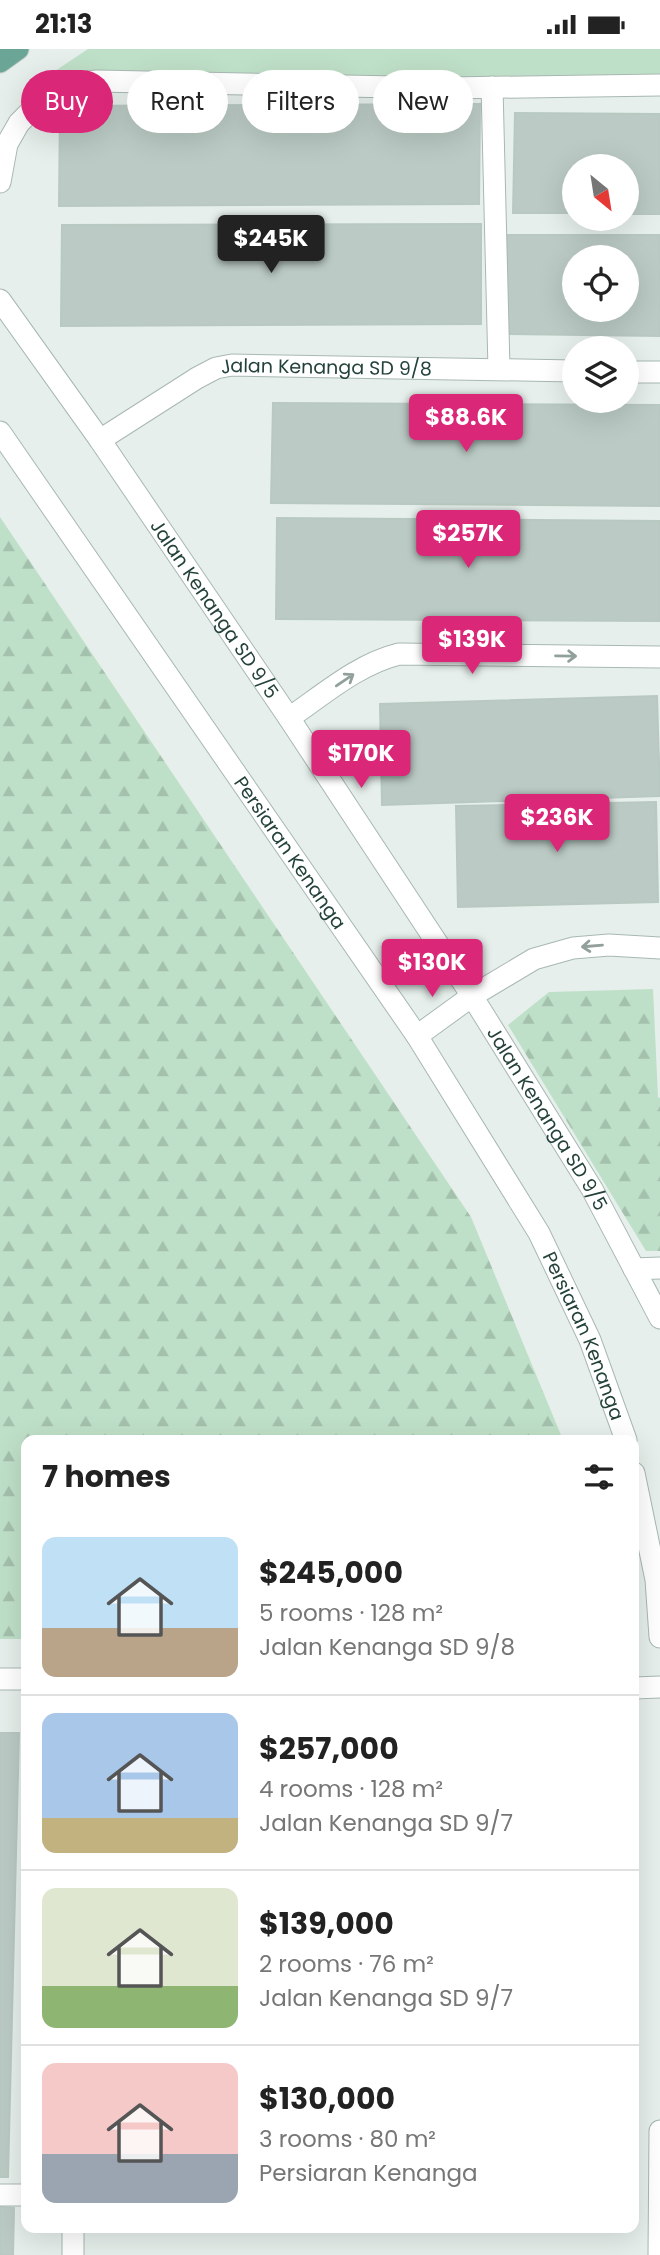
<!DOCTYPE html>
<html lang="en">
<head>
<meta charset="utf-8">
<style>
	body { margin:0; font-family:Poppins,sans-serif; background:#f2f2f2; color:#222; height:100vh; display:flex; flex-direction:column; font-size:26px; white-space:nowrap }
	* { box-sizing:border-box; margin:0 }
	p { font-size:23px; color:#767676 }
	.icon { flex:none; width:38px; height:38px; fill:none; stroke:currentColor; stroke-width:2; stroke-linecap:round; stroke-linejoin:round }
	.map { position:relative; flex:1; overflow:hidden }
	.panel { position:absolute; left:21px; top:1386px; width:618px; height:798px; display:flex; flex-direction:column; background:#fff; border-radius:14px; box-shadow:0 7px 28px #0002 }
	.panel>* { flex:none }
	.hud { position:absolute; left:21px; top:21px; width:620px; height:63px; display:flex; gap:14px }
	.needle { width:46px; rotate:150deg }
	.tools { position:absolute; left:562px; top:105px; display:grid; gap:14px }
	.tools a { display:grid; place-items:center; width:77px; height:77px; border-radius:50%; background:#fff; box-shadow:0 7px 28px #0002; font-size:35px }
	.price { position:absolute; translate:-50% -60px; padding:0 16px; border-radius:7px; background:#db2777; color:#fff; font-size:23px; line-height:46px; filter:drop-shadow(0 2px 4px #0008) }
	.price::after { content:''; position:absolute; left:50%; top:42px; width:21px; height:16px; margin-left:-10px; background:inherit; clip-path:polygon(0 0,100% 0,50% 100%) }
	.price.active { background:#222; color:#fff }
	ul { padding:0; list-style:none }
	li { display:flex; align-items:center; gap:21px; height:175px; padding:0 21px }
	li+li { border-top:2px solid #e0e0e0 }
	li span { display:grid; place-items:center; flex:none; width:196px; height:140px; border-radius:14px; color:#555 }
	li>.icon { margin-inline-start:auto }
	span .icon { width:84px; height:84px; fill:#fffc; stroke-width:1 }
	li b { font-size:30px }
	h2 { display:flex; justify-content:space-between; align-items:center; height:84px; padding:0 21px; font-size:30px }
	.chip { padding:0 24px; border-radius:32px; background:#fff; box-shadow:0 7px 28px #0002; font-size:24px; line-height:63px }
	.chip.active { background:#db2777; color:#fff }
	.status { display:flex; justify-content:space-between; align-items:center; height:49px; padding:0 35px; background:#fff; direction:ltr }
	.status svg { height:19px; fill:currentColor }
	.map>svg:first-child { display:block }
	.forest { fill:url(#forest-firs) }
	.green { fill:#bfe0c8 }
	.building { fill:#bbcac4; stroke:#b8c9c2; stroke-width:2; fill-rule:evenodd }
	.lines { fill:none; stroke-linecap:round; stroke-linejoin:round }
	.minor-casing { stroke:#a8b8b2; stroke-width:23 }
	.major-casing { stroke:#c2cac8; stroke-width:23 }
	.minor { stroke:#fff; stroke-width:21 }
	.major { stroke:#6aa596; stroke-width:21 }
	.oneway { stroke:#92a09c }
	.labels { text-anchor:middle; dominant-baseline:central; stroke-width:6; stroke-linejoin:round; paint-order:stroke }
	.street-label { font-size:19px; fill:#24423a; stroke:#f7fbf9 }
</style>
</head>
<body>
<div class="status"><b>21:13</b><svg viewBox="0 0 49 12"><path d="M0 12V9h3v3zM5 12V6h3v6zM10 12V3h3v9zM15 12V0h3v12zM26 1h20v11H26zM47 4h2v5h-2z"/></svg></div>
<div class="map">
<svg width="660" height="2206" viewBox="0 0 660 2206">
	<defs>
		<pattern id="forest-firs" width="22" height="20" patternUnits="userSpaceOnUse" patternTransform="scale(1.75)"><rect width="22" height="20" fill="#bfe0c8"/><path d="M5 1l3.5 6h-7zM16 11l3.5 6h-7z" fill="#a4c1ad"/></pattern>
	</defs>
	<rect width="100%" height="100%" fill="#e6efeb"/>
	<path class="forest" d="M 0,468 L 471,1168 L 563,1391 L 26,1391 L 26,1590 L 0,1590 Z
		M 653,940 L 658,1048 L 660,1049 L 660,1202 L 646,1202 L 508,976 L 549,943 Z"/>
	<path class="green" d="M 88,0 L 660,0 L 660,29 L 49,26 Z"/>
	<path class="building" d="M 480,55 L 479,155 L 59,157 L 60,57 Z
		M 515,64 L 660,65 L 660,165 L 626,165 L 626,117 L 574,117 L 574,164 L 513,164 Z
		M 481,175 L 481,275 L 61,277 L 62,176 Z
		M 507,186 L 660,186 L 660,287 L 505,285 ZM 574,208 L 626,208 L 626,261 L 574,261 Z
		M 273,354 L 660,356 L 660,457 L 271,454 Z
		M 277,469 L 660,472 L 660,572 L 276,570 Z
		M 657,647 L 660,747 L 382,756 L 380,655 Z
		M 656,753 L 658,853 L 458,858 L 456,757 Z
		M 0,1684 L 19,1684 L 8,2128 L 0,2128 Z
		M 0,2158 L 14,2159 L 13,2206 L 0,2206 Z"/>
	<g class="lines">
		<g class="minor-casing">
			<g id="minor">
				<path d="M 492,38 L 499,320"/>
				<path d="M 0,133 L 7,95 L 19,74 L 43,50 L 69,36 L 97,32 L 448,39 L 660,36"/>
				<path id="s1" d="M 0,251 L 100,391 L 289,669 L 472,947 L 592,1140 L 660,1269"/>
				<path d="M 626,323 L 660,323"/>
				<path id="s2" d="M 0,383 L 417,987 L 539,1184 L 590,1291 L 626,1391"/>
				<path id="s3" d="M 100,391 L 197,329 L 216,319 L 232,316 L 574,322"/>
				<path d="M 289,669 C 323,646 358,615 399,605 L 660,608"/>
				<path d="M 417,987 L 472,947 L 534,910 L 573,899 L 609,896 L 660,899"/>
				<path d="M 634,1220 L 660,1219"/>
				<path d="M 634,1424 L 656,1531 L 660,1588"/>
				<path d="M 0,1630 L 26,1630"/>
				<path d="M 634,1639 L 660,1638"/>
				<path d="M 0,2146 L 26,2146"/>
				<path d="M 73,2206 L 73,2179"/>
				<path d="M 659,2206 L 660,2082"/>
			</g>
		</g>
		<g class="major-casing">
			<path id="major" d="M 0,13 L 18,0"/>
		</g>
		<use href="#minor" class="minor"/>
		<use href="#major" class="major"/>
	</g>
	<defs><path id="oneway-shaft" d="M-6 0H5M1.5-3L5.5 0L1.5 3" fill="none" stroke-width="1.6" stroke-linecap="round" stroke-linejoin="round" transform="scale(1.75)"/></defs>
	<g class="oneway">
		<use href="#oneway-shaft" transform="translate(566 607) rotate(1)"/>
		<use href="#oneway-shaft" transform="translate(345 631) rotate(-34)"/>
		<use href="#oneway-shaft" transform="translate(592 897) rotate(175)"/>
	</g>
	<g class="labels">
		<g class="street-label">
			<text stroke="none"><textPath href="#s3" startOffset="247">Jalan Kenanga SD 9/8</textPath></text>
			<text stroke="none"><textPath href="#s1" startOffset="376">Jalan Kenanga SD 9/5</textPath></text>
			<text stroke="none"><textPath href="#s2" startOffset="511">Persiaran Kenanga</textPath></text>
			<text stroke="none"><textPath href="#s1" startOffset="985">Jalan Kenanga SD 9/5</textPath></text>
			<text stroke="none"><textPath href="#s2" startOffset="1078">Persiaran Kenanga</textPath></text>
		</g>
	</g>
</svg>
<div class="tools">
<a><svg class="needle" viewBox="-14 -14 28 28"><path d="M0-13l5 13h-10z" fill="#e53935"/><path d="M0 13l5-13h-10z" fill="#767676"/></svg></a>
<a><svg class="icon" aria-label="locate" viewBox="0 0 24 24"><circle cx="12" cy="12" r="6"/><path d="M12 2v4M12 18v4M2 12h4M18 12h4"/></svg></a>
<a><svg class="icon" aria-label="layers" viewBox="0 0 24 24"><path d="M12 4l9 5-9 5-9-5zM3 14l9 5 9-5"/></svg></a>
</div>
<b class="price active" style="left:271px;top:226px">$245K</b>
<b class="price" style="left:466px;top:405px">$88.6K</b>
<b class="price" style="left:468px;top:521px">$257K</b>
<b class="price" style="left:472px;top:627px">$139K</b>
<b class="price" style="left:361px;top:741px">$170K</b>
<b class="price" style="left:557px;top:805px">$236K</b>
<b class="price" style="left:432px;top:950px">$130K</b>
<div class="hud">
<a class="chip active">Buy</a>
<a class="chip">Rent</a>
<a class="chip">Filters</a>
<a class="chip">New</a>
</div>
<section class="panel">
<h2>7 homes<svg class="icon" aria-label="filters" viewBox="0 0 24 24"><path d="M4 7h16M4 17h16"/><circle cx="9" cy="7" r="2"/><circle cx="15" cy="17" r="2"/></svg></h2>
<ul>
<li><span style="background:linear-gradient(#bfe0f5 65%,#b9a48a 0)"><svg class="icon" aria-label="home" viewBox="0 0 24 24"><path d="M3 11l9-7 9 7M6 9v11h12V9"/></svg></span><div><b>$245,000</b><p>5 rooms · 128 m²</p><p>Jalan Kenanga SD 9/8</p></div></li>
<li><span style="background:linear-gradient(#a9c7e8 75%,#c2b280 0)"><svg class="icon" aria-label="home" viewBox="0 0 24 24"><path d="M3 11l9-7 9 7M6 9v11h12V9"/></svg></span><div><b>$257,000</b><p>4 rooms · 128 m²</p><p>Jalan Kenanga SD 9/7</p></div></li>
<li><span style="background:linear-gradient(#dfe7d0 70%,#8fb573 0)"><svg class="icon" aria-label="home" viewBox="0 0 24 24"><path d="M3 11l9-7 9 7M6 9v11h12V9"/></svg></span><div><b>$139,000</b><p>2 rooms · 76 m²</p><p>Jalan Kenanga SD 9/7</p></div></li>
<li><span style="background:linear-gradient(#f6c9c9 65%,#9aa5b1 0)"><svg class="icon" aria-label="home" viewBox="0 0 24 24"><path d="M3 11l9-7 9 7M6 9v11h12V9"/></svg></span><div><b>$130,000</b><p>3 rooms · 80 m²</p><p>Persiaran Kenanga</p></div></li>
</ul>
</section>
</div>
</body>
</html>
